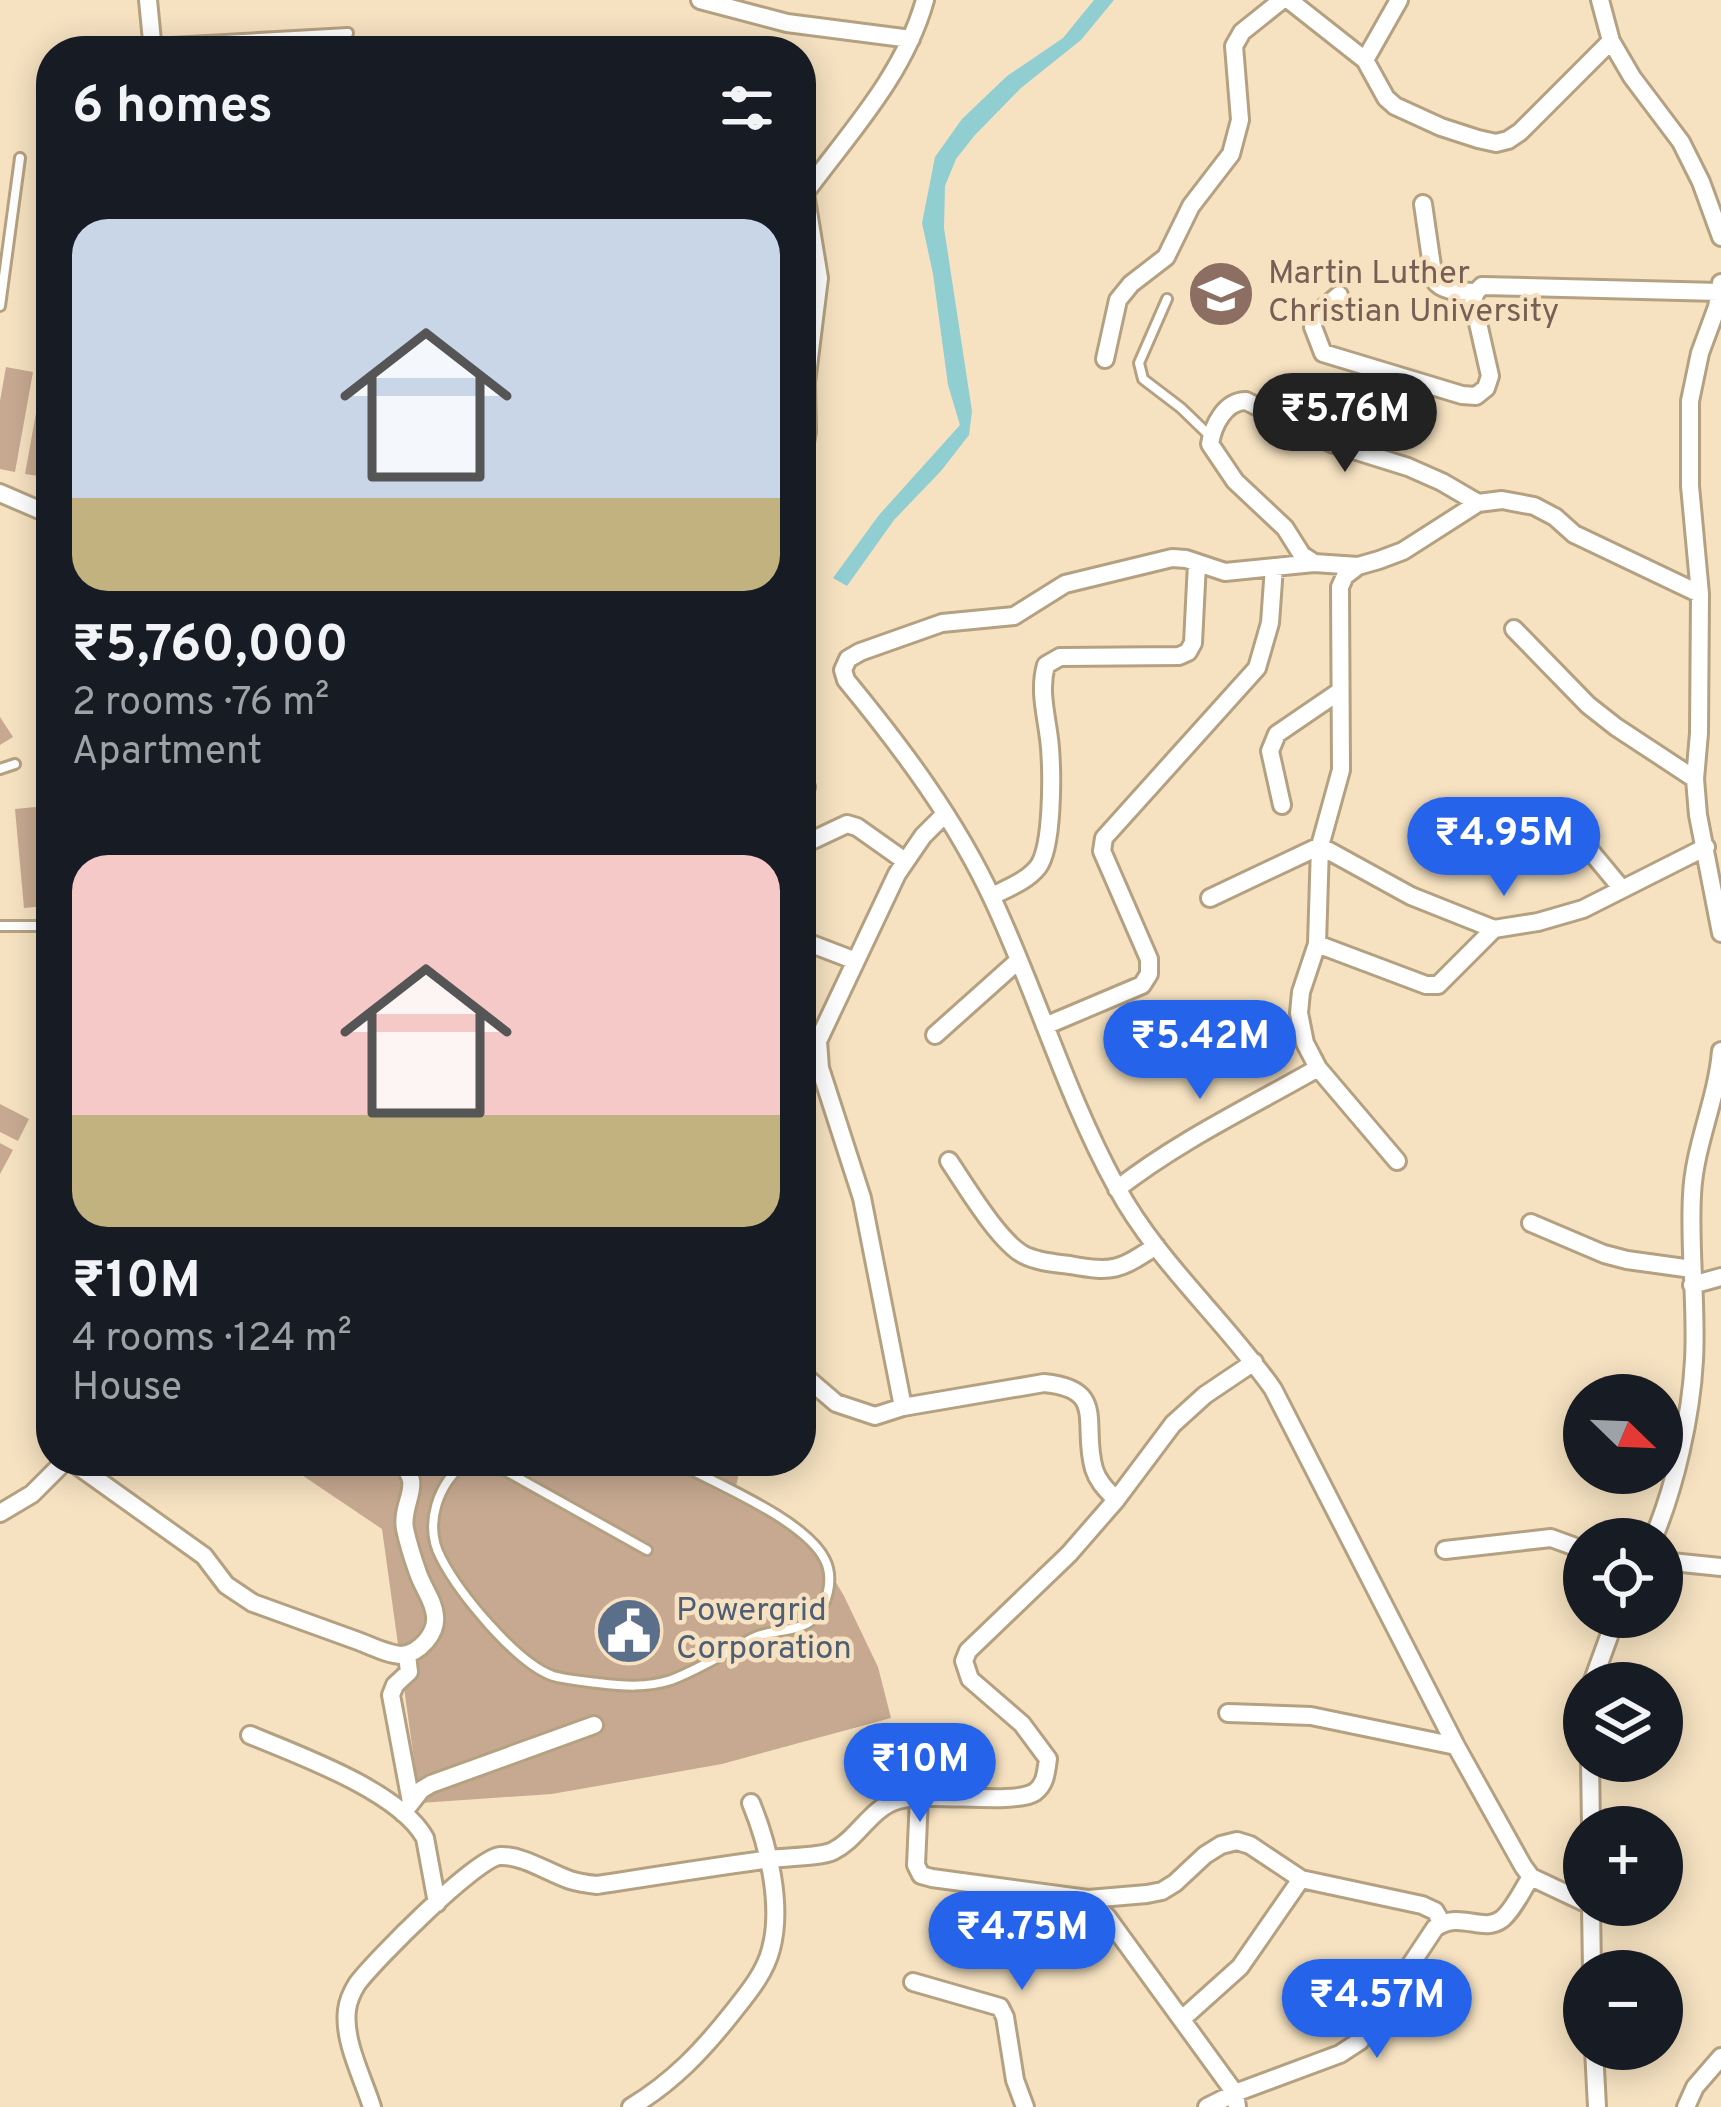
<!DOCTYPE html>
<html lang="en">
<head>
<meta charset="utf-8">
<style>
	body { margin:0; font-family:Overpass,sans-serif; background:#242831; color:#f1f3f6; height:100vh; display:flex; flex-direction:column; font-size:45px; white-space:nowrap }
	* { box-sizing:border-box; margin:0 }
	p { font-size:39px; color:#9ea1a6 }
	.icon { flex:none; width:66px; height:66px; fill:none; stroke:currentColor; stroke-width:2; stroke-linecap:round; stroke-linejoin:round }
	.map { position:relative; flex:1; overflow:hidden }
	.details { position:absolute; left:36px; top:36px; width:780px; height:1440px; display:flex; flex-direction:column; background:#171b24; border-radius:48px; box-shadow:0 6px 30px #0003 }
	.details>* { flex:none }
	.needle { width:78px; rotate:113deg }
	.buttons { position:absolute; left:1563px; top:1374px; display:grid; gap:24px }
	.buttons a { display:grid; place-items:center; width:120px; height:120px; border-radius:50%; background:#171b24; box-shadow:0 6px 30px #0003; font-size:60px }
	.price { position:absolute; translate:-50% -102px; padding:0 27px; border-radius:42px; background:#2563eb; color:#fff; font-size:39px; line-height:78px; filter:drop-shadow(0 3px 6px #0008) }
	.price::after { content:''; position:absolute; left:50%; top:72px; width:36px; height:27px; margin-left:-18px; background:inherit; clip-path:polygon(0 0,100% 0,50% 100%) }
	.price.current { background:#222; color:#fff }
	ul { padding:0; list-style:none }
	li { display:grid; align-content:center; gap:24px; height:636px; padding:0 36px }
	li span { display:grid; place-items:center; height:372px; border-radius:36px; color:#555 }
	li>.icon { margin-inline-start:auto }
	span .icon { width:216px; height:216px; fill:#fffc; stroke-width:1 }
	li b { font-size:51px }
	h2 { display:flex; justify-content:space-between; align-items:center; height:144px; padding:0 36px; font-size:51px }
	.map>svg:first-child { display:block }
	.water { fill:#91ced1 }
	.building { fill:#c7a991 }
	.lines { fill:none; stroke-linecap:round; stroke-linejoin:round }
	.lane-casing { stroke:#b4a181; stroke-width:14 }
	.street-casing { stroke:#b4a181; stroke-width:22 }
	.lane { stroke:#fff; stroke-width:8 }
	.street { stroke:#fff; stroke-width:16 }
	.labels { text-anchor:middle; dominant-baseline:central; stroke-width:9; stroke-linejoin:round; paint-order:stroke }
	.education-label { font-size:33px; fill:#785e54; stroke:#f6e2c1; text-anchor:start }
	.service-label { font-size:33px; fill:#4e5e75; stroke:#f6e2c1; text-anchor:start }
</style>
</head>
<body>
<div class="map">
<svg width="1721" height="2107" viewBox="0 0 1721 2107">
	<rect width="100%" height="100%" fill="#f6e2c1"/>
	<path class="water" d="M 1094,0 L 1114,0 L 1081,40 L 1021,88 L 975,135 L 956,159 L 945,186 L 944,228 L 972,411 L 969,435 L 941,471 L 894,520 L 847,586 L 833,578 L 879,515 L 960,425 L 948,385 L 933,274 L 922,223 L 935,157 L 962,119 L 1007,76 L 1063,38 Z"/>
	<path class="building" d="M 6,367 L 33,372 L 15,472 L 0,469 L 0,401 Z
		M 43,374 L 51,375 L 51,478 L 25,474 Z
		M 0,717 L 13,737 L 0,745 Z
		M 36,807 L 45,906 L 24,908 L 15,809 Z
		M 0,1104 L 29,1119 L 18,1141 L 0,1132 Z
		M 0,1143 L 13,1150 L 0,1174 Z
		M 281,1461 L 742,1461 L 736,1486 L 821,1557 L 844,1596 L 878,1667 L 891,1718 L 722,1764 L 552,1794 L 420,1803 L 382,1529 Z"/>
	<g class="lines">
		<g class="lane-casing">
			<path id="lane" d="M 153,44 L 348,33
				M 1167,299 L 1139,363 L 1143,379 L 1181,408 L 1210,436
				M 0,306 L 20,158
				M 0,769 L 15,764
				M 0,926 L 39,926 L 51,920
				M 647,1550 L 504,1470 L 467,1461 C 438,1483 423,1524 441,1558 C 459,1593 516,1663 553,1676 C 567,1680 584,1681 598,1683 C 623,1686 646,1688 671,1680 C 700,1669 725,1653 753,1638 C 771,1629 798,1633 813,1619 C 828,1606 834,1578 825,1560 C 806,1520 714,1483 674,1461"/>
		</g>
		<g class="street-casing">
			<path id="street" d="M 148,0 L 153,51
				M 700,0 L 787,23 L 911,39
				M 1289,0 L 1365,60 L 1386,98 L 1395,106 L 1441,127 L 1478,139 L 1496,143 L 1508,140 L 1520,132 L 1611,41
				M 1600,0 L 1611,41 L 1632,77 L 1681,142 L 1701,182 L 1721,237
				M 1365,60 L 1399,0
				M 1423,204 L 1434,280 C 1443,293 1461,291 1476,292
				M 1721,283 L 1717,307 L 1700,353 L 1690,401 L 1690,486 L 1700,594 L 1699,733 L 1695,779 L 1698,815 L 1721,933
				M 1339,295 L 1313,317 L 1313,327 L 1323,353 L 1462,395 L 1476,396 L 1486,388 L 1490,376 L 1473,301 L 1476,292 L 1482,286 L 1719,292
				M 1105,359 L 1118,300 L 1131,284 L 1166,257 L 1191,206 L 1231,154 L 1240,120 L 1234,46 L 1242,32 L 1282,0
				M 801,463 L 807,432 L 806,383 L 819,278 L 805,193 C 850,132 904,75 925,0
				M 0,493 L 51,515
				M 1478,503 L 1442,482 L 1408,467 L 1331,443 L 1246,401 C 1225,401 1213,425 1210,444 L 1235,481 L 1285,528 L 1302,555 L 1314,563 L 1358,566 L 1379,560 L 1403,551 L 1478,503 L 1502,500 L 1534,506 L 1555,517 L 1574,534 L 1700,594
				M 1314,563 L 1225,572 L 1186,559 L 1172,558 L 1065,584 L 1014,616 L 942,623 L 860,652 L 848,659 L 843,670 L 846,680 C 902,748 956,820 993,900 C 1037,994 1066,1095 1116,1186 C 1157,1262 1224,1319 1273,1389 L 1456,1746 L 1523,1866 L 1531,1877 L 1584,1902
				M 1358,566 L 1345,576 L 1340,587 L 1341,770 L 1320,846 L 1317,944 L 1301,992 L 1299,1013 L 1305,1043 L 1318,1068 L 1397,1161
				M 1514,629 L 1588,705 L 1616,727 L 1695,779
				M 801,783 L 806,787
				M 1282,805 L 1270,751 L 1277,734 L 1340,691
				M 1573,830 L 1622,889
				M 813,840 L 847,824 L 857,827 L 905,861
				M 992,896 C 1008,888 1027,881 1038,867 C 1053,847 1052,774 1050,748 C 1048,720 1038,693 1046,665 L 1060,657 L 1179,656 L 1188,652 L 1193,643 L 1197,563
				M 1210,898 L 1320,846 L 1411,896 L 1494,929
				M 801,940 L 856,961
				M 1317,944 L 1426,985 L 1438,985 L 1494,929 L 1538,922 L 1583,909 L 1706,847
				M 1045,1026 L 1142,985 L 1149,974 L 1149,959 L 1102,851 L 1104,838 L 1257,668 L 1270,623 L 1274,567
				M 935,1035 L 1019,960
				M 949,1161 C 966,1186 999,1242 1024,1255 C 1038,1262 1055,1263 1070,1265 C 1114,1273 1119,1270 1156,1246
				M 1117,1189 C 1180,1140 1250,1107 1318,1068
				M 1531,1223 L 1604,1254 L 1627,1260 L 1692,1269
				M 1692,1285 L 1721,1277
				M 801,1373 L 836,1403 L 875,1416 L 903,1407 L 1044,1383 C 1108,1389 1081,1424 1094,1469 C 1098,1482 1107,1490 1116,1500
				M 903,1407 L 862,1198 L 820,1068 L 818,1041 L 897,874 L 923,836 L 945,814
				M 71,1461 L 204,1556 L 226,1585 L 253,1603 C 288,1616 323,1628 358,1641 C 371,1646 389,1655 402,1655 C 420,1653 437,1633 435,1616 C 434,1601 423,1588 418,1573 C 413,1559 408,1543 405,1529 C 400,1501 427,1483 397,1461
				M 0,1513 L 32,1494 L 65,1461
				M 1653,1539 C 1675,1487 1691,1417 1694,1360 C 1697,1305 1689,1250 1692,1195 C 1694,1146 1717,1100 1721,1051
				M 1445,1550 L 1551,1538 L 1573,1546 L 1584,1556
				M 1662,1561 L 1721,1567
				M 407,1655 L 409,1672 L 395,1685 L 391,1695 L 411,1802
				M 1592,1683 L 1616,1617
				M 1228,1713 L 1311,1716 L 1456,1746
				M 250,1735 C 298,1755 399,1791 425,1838 L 437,1903
				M 1590,1761 L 1591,1827
				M 919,1798 L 916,1865 L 921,1875 L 932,1878 L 1088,1899 L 1147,1894 L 1162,1891 L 1175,1883 L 1205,1855 L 1221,1845 L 1237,1841 L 1250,1845 L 1301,1879 L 1422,1905 L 1435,1911 L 1442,1923
				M 403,1813 L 421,1790 L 431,1784 L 594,1725
				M 1088,1899 L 1107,1917 L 1235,2093 L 1237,2107
				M 1591,1905 L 1592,1971
				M 913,1982 L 1000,2007 L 1005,2017 L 1015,2080 L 1025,2107
				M 1182,2019 L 1240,1967 L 1301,1879
				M 1594,2049 L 1597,2107
				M 372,2107 C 363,2078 343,2041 347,2010 C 348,2001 352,1992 357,1984 C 374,1961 476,1858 500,1856 C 523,1855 549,1873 570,1880 C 579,1883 588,1884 597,1885 C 655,1876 712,1867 770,1859 C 785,1857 822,1857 833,1851 C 858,1839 870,1808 898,1800 C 930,1791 1014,1806 1035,1792 C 1046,1784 1046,1771 1048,1759 L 1022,1724 L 970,1679 L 964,1661 L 968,1651 L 1069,1554 L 1116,1500 L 1173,1424 L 1205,1395 L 1254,1362
				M 631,2107 C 673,2082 703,2050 733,2012 C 748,1993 765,1973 771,1949 C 783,1905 768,1844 751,1803
				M 1207,2107 L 1235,2093 L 1340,2054 L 1360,2041 L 1435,1928 C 1460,1910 1483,1934 1502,1919 C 1514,1909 1522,1890 1531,1877
				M 1686,2107 L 1695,2087 L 1721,2057"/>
		</g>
		<use href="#lane" class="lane"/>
		<use href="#street" class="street"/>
	</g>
	<defs>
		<g id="university-disc" transform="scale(3.45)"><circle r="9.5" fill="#8d6e63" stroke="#f6e2c1"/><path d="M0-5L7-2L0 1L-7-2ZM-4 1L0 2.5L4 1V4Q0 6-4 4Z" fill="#fff"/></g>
		<g id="civic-disc" transform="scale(3.45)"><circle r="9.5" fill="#5c6f8a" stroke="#f6e2c1"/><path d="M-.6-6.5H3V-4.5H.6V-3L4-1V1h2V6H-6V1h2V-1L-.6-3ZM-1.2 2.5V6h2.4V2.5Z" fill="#fff"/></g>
	</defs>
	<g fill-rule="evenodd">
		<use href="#university-disc" x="1221" y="294"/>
		<use href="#civic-disc" x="629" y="1631"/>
	</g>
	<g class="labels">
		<g class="education-label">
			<text x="1268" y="275">Martin Luther<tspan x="1268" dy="38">Christian University</tspan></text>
		</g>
		<g class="service-label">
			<text x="676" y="1612">Powergrid<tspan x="676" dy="38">Corporation</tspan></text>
		</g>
	</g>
</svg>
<div class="buttons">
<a><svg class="needle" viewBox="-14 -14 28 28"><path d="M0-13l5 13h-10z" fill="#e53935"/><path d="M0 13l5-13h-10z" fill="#9ea1a6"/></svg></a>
<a><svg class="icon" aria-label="locate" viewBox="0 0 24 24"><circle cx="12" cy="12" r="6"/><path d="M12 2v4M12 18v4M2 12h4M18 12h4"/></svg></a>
<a><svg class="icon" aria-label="layers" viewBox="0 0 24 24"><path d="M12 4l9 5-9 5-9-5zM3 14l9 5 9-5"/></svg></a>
<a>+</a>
<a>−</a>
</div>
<b class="price current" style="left:1345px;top:475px">₹5.76M</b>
<b class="price" style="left:1504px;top:899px">₹4.95M</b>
<b class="price" style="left:1200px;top:1102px">₹5.42M</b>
<b class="price" style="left:920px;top:1825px">₹10M</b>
<b class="price" style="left:1022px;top:1993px">₹4.75M</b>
<b class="price" style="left:1377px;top:2061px">₹4.57M</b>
<section class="details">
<h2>6 homes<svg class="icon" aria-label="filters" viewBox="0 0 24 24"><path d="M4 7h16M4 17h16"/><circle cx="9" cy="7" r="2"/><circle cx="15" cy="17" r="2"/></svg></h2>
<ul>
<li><span style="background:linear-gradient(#c9d6e8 75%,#c2b280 0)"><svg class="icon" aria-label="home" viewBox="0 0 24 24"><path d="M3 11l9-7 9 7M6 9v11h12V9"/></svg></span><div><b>₹5,760,000</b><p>2 rooms · 76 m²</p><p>Apartment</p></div></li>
<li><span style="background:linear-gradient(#f6c9c9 70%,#c2b280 0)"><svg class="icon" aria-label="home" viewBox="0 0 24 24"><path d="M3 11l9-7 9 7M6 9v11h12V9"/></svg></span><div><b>₹10M</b><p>4 rooms · 124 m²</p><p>House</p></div></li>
</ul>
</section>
</div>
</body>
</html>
